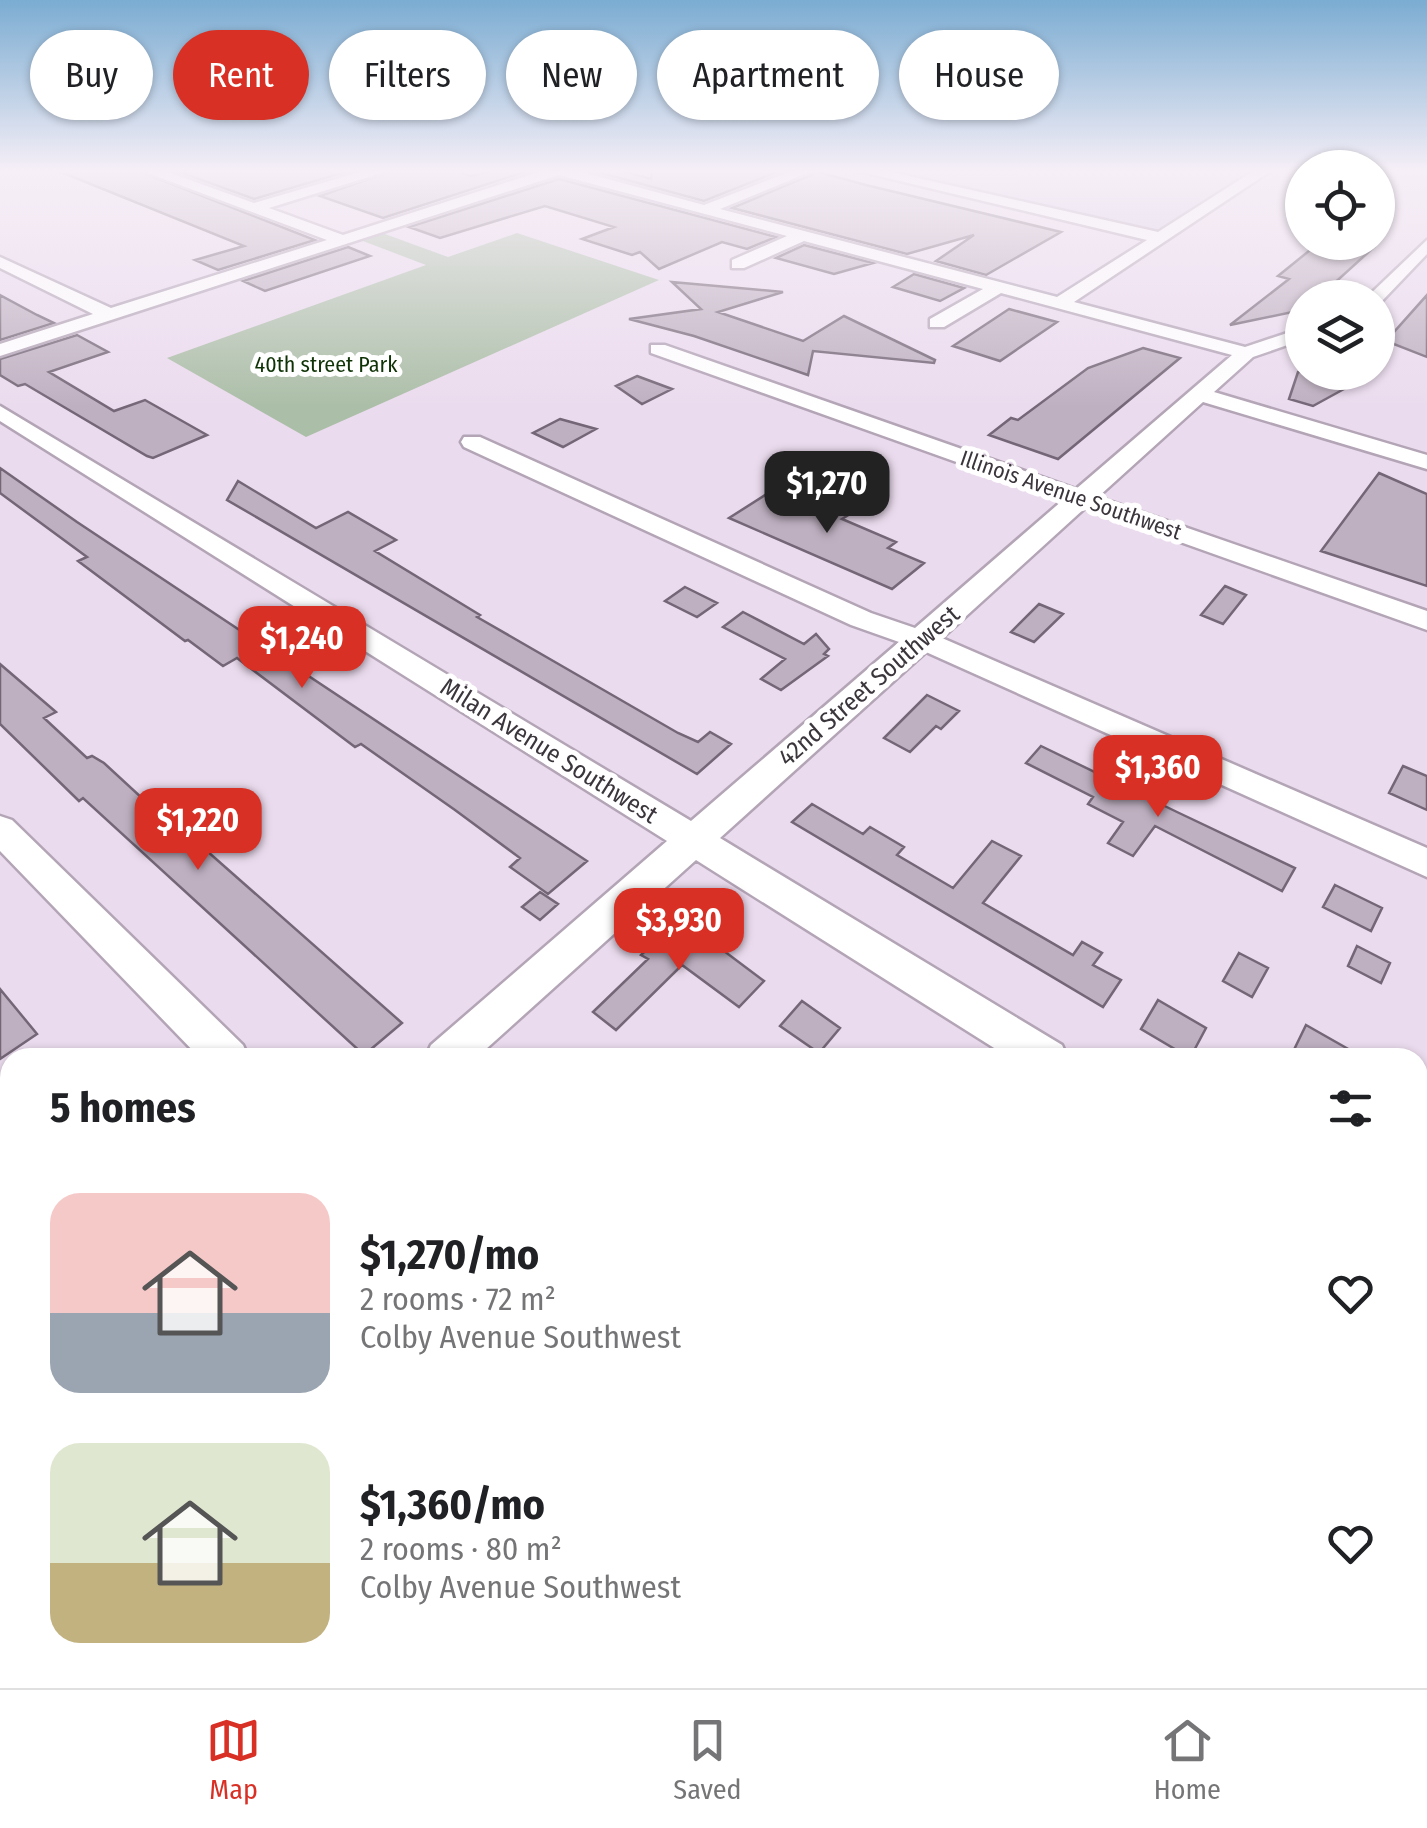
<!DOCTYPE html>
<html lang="en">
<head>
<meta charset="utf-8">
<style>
	body { margin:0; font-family:"Fira Sans Condensed",sans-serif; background:#f6f6f6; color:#202124; height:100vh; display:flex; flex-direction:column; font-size:38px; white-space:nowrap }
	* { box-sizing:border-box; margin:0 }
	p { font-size:32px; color:#757577 }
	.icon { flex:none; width:55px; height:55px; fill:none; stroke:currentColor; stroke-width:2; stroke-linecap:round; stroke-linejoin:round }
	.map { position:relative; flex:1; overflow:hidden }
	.details { position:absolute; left:0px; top:1048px; width:1428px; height:642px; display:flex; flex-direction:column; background:#fff; border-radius:30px 30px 0 0; box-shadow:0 2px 8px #0004 }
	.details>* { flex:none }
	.hud { position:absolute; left:30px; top:30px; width:1368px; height:90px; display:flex; gap:20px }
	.fabs { position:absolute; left:1285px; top:150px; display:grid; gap:20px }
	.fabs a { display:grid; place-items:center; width:110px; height:110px; border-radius:50%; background:#fff; box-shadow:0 2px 8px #0004; font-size:50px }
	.price { position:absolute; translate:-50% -85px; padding:0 22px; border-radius:20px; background:#d93025; color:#fff; font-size:32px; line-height:65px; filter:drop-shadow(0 2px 5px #0008) }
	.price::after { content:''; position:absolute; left:50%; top:60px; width:30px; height:22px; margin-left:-15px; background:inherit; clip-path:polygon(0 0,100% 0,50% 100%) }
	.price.current { background:#222; color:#fff }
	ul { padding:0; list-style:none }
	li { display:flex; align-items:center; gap:30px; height:250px; padding:0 50px }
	li span { display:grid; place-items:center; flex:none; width:280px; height:200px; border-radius:30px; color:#555 }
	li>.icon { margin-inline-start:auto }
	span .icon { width:120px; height:120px; fill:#fffc; stroke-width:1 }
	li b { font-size:42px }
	h2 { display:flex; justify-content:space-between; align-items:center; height:120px; padding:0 50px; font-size:42px }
	.chip { padding:0 35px; border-radius:45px; background:#fff; box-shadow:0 2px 8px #0004; font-size:35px; line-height:90px }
	.chip.current { background:#d93025; color:#fff }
	.tab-bar { display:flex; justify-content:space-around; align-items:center; height:140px; border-top:2px solid #e0e0e0; background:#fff; font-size:28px; color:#757577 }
	.tab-bar a { display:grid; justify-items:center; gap:5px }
	.tab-bar .current { color:#d93025 }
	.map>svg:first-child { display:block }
	.education { fill:#d9d0e5 }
	.green { fill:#abbea7 }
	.building { fill:#bfb0c1; stroke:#746676; stroke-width:2.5 }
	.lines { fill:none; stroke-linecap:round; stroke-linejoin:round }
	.minor-casing { stroke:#b3a4b6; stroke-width:5 }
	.minor { fill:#fff; fill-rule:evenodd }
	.labels { text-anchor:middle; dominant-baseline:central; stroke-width:10; stroke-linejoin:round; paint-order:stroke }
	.far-park-label { font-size:22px; fill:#0f3306; stroke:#fff }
	.far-street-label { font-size:22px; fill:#3b353c; stroke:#fff }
	.street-label { font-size:25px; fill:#3b353c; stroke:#fff }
</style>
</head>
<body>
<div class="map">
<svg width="1427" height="1688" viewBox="0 0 1427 1688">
	<rect width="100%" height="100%" fill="#ebdbee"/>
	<path class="education" d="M 873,170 L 1252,170 L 1157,230 L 1137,230 Z"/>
	<path class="green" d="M 374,230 L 448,257 L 517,233 L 659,280 L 306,437 L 167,358 L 426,265 L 355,238 Z"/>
	<path class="building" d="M 56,170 L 136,170 L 315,240 L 218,270 L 195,260 L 244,246 Z
		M 174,170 L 352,170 L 254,199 Z
		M 394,170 L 452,170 L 471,176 L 495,170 L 531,170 L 383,218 L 320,196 Z
		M 590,170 L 620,170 L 651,179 L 652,170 L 782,170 L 704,201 Z
		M 818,172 L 866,185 L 1061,232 L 986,275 L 936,261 L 974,235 L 907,254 L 732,208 Z
		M 559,179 L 776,237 L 747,249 L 722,242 L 659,269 L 640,252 L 632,255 L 582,239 L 614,227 L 545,206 L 440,238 L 409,227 Z
		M 1320,242 L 1373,248 L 1318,298 L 1302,298 L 1302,310 L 1230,325 L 1289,279 L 1278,276 Z
		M 804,245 L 873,263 L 834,274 L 776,258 Z
		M 348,247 L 370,256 L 265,291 L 243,281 Z
		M 914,274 L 964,288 L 940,301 L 893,287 Z
		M 672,282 L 783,292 L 718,312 L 803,341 L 844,316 L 935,360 L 934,363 L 813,351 L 808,375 L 694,336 L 629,319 L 701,309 Z
		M 0,295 L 37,315 L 54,323 L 0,340 Z
		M 1427,295 L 1427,357 L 1386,341 Z
		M 1009,309 L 1057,322 L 1000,361 L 953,346 Z
		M 77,335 L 108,352 L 49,372 L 114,411 L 145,400 L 207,435 L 153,458 L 147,456 L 25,384 L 18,386 L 0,375 L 0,359 Z
		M 1143,348 L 1180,358 L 1058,459 L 989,435 L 1011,418 L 1018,420 L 1088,368 Z
		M 1298,372 L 1375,372 L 1313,406 L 1289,399 Z
		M 637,376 L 672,389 L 642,404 L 616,386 Z
		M 560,419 L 596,429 L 563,447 L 533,433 Z
		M 0,468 L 77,522 L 587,861 L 548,894 L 510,867 L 520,858 L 455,810 L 361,744 L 355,747 L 237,658 L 223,666 L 188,640 L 185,641 L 78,561 L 87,557 L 0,493 Z
		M 1379,473 L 1427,494 L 1427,586 L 1321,551 Z
		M 238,481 L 316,528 L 348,512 L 396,540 L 375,551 L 480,615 L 477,617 L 678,733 L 698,742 L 710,732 L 731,744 L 697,774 L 227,500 Z
		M 781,485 L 850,514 L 842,519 L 896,542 L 888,548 L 924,563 L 892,589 L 729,518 Z
		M 1225,586 L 1246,595 L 1223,624 L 1201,615 Z
		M 685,587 L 717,603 L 697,617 L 665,601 Z
		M 1039,604 L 1063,614 L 1034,642 L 1011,632 Z
		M 743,612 L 804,644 L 816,634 L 829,649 L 824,654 L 828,656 L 781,690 L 761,679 L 785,659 L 723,627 Z
		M 0,664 L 56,712 L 44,718 L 87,758 L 92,756 L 104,763 L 169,823 L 173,821 L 402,1023 L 364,1055 L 83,798 L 79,801 L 0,724 Z
		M 927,695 L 959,711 L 941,729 L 936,726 L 910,752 L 884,738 Z
		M 1041,746 L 1177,812 L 1295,868 L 1282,891 L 1155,826 L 1133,856 L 1108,843 L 1123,822 L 1088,804 L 1093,797 L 1026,763 Z
		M 1403,766 L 1427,776 L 1427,810 L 1389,793 Z
		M 812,804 L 863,834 L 870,827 L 904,847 L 897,855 L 953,888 L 992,841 L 1021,856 L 983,903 L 1073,955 L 1082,942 L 1102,953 L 1093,965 L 1121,980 L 1103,1007 L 792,822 Z
		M 1335,885 L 1382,908 L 1371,931 L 1323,907 Z
		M 540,892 L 558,904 L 540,920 L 522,907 Z
		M 680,918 L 764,981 L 739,1007 L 682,965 L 616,1030 L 593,1012 L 648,959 L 641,955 Z
		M 1357,946 L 1390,963 L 1381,983 L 1348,966 Z
		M 1239,953 L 1268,968 L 1252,997 L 1223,981 Z
		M 0,989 L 37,1034 L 0,1059 Z
		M 1158,1000 L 1206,1028 L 1190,1058 L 1141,1029 Z
		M 802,1001 L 840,1028 L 819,1053 L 780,1026 Z
		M 1306,1025 L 1364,1058 L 1290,1058 Z"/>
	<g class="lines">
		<g class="minor-casing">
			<path id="minor" d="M 140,170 L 162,170 L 254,203 L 367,170 L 391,170 L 269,208 L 343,235 L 545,170 L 574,170 L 704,205 L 794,170 L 815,170 L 720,209 L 1057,297 L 1147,240 L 854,170 L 882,170 L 1158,232 L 1255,170 L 1272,170 L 1074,302 L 1245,347 L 1302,328 L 1302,340 L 1253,357 L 1214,392 L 1427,455 L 1427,469 L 1203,402 L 1098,497 L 1427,611 L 1427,630 L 1085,508 L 942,638 L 1427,848 L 1427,877 L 926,652 L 720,838 L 1062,1045 L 1068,1058 L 1010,1058 L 696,860 L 476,1058 L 425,1058 L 431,1045 L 667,841 L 0,421 L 0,406 L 691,821 L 899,642 L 851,625 L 464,447 L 461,442 L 464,437 L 480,437 L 871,613 L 915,628 L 1063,500 L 651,353 L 651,345 L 665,345 L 1076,489 L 1232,355 L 1001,293 L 944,327 L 930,327 L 930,319 L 983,289 L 804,241 L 744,268 L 732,268 L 732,260 L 787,236 L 559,175 L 0,356 L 0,344 L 93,314 L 0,268 L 0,257 L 111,308 L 327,240 Z
				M 1427,240 L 1427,254 L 1381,302 L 1378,303 L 1378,298 L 1366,298 Z
				M 0,816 L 12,820 L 243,1045 L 249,1058 L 200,1058 L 0,851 Z
				M 1418,1262 L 1427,1265 L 1427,1317 L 1418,1313 Z
				M 10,1416 L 10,1475 L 0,1479 L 0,1420 Z
				M 823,1680 L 889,1680 L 893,1688 L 827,1688 Z"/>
		</g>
		<use href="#minor" class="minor"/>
	</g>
	<linearGradient id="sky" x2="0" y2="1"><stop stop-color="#7bacd2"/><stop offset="0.42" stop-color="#f6eff7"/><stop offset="1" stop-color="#f6eff7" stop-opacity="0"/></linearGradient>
	<rect width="1427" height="407" fill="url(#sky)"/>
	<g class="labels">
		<g class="far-park-label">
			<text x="326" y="364">40th street Park</text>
		</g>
		<g class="far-street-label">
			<text transform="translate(1071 495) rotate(19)">Illinois Avenue Southwest</text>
		</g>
		<g class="street-label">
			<text transform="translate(869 686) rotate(-41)">42nd Street Southwest</text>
			<text transform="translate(549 751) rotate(32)">Milan Avenue Southwest</text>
		</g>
	</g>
</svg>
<div class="fabs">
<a><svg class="icon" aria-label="locate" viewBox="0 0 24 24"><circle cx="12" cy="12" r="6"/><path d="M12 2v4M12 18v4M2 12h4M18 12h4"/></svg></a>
<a><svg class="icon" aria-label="layers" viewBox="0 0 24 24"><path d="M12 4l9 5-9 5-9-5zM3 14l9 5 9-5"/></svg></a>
</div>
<b class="price current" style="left:827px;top:536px">$1,270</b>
<b class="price" style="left:302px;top:691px">$1,240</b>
<b class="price" style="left:1158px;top:820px">$1,360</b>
<b class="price" style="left:198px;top:873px">$1,220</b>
<b class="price" style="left:679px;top:973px">$3,930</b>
<div class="hud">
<a class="chip">Buy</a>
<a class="chip current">Rent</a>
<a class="chip">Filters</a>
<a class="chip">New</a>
<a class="chip">Apartment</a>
<a class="chip">House</a>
</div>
<section class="details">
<h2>5 homes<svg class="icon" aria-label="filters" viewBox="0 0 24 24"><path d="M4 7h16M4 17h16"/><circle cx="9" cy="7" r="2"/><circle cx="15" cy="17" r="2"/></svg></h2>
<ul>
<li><span style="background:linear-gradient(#f6c9c9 60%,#9aa5b1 0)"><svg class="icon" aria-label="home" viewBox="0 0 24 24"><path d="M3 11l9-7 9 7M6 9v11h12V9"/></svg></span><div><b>$1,270/mo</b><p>2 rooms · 72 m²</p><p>Colby Avenue Southwest</p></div><svg class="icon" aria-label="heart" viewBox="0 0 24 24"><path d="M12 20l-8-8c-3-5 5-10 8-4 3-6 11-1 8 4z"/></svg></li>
<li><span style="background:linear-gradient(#dfe7d0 60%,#c2b280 0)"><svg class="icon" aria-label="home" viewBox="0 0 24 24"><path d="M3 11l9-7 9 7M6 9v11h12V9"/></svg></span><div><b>$1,360/mo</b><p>2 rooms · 80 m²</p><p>Colby Avenue Southwest</p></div><svg class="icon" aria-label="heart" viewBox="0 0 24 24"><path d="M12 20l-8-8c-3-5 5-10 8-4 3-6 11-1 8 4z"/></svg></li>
</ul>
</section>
</div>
<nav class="tab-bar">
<a class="current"><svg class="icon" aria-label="map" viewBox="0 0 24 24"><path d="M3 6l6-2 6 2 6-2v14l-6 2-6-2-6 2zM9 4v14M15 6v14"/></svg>Map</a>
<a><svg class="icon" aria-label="saved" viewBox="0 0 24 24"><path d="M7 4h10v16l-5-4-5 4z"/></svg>Saved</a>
<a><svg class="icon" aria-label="home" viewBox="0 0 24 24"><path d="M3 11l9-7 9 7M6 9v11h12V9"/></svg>Home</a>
</nav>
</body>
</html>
